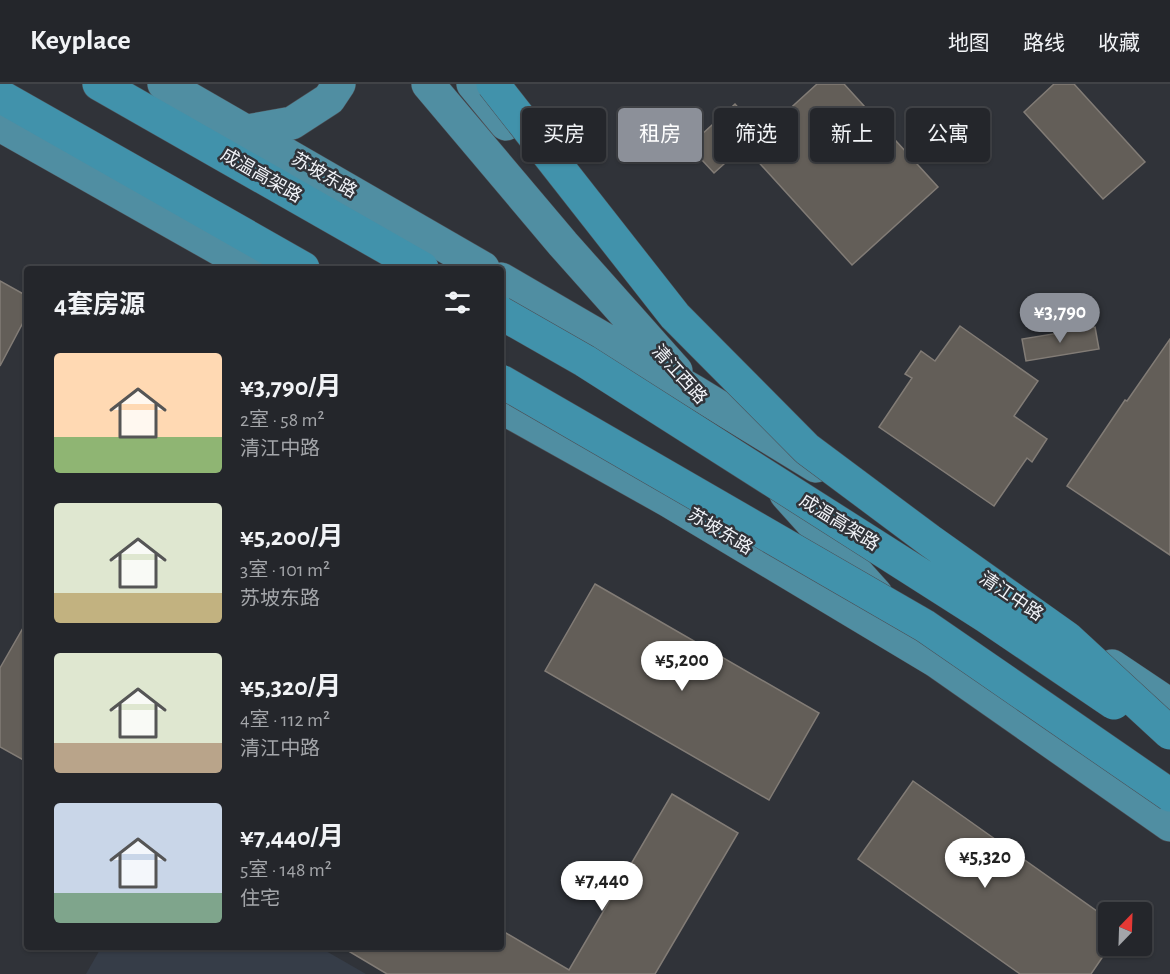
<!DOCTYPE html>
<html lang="zh">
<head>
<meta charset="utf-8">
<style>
	body { margin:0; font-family:"Alegreya Sans","Noto Sans SC",sans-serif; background:#2c2e33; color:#f1f3f6; height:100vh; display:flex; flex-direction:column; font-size:22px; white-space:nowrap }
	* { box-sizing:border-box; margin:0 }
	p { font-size:20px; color:#a3a5a9 }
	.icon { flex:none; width:33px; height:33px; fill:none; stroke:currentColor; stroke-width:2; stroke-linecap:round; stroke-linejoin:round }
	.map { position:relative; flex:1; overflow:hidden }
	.panel { position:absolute; left:24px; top:182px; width:480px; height:684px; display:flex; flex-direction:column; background:#24262b; border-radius:6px; box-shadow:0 2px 4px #0004,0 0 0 2px #414347 }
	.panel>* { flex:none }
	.guide { position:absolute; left:522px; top:24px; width:558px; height:54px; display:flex; gap:12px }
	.needle { width:39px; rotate:23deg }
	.buttons { position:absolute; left:1098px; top:818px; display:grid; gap:12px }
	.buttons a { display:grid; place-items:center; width:54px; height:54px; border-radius:6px; background:#24262b; box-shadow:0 2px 4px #0004,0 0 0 2px #414347; font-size:30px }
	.price { position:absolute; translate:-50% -51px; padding:0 14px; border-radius:21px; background:#fff; color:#222; font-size:20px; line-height:39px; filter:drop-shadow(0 2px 3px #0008) }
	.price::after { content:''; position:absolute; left:50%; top:36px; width:18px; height:14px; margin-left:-9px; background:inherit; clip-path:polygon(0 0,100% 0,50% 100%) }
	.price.on { background:#8c9099; color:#fff }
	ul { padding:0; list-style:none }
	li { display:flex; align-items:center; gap:18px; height:150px; padding:0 30px }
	li span { display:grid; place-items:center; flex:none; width:168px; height:120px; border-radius:6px; color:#555 }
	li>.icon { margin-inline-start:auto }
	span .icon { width:72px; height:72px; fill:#fffc; stroke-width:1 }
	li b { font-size:26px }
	h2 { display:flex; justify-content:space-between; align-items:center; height:72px; padding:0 30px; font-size:26px }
	.tag { padding:0 21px; border-radius:6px; background:#24262b; box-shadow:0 2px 4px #0004,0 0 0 2px #414347; font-size:21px; line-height:54px }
	.tag.on { background:#8c9099; color:#fff }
	header { display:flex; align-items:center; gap:36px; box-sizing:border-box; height:84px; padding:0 30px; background:#24262b; border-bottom:2px solid #414347 }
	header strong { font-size:28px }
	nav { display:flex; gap:33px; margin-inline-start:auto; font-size:21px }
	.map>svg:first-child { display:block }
	.built { fill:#363d48 }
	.building { fill:#635e58; stroke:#827c76; stroke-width:1.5 }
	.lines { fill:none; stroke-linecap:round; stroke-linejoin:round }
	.primary-casing { stroke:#4c4f55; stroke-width:34 }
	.trunk-casing { stroke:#4c4f55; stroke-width:34 }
	.primary { stroke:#508ea2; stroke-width:33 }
	.trunk { stroke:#4192ab; stroke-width:33 }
	.trunk-bridge-casing { stroke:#4c4f55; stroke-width:34; stroke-linecap:butt }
	.trunk-bridge { stroke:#4192ab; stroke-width:33 }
	.labels { text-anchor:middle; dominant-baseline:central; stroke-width:5; stroke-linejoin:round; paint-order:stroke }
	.street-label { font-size:18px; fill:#f1f3f8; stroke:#303339 }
</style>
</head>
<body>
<header>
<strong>Keyplace</strong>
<nav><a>地图</a><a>路线</a><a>收藏</a></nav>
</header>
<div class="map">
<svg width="1170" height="890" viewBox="0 0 1170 890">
	<rect width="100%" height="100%" fill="#303339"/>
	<path class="built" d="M 102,862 L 319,863 L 366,890 L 86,890 Z"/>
	<path class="building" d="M 817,0 L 844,0 L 938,103 L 852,181 L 744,62 L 714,89 L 689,62 L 735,20 L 762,50 Z
		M 1054,0 L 1074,0 L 1145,78 L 1103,115 L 1024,28 Z
		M 0,197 L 27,212 L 27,231 L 0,282 Z
		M 960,242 L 1038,297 L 1014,332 L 1047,355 L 1032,378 L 1027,374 L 994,422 L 879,343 L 912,294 L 905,290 L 921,267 L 935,277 Z
		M 1095,243 L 1099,265 L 1026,277 L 1022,255 Z
		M 1170,255 L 1170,471 L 1067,402 L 1125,316 L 1127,317 Z
		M 595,500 L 819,629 L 769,716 L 545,587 Z
		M 27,537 L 27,678 L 0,663 L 0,584 Z
		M 913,697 L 1108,835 L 1108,865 L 1091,890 L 1020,890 L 858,775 Z
		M 672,710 L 738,749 L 655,890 L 387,890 L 340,862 L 501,862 L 501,846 L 569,886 Z"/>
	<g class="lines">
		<g class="primary-casing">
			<path id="primary" d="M 164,0 L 483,184
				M 428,0 L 563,160 L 676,287
				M 473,0 L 506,40
				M 0,41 L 253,184
				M 247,47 L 292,39 L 329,15 L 339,0
				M 501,195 L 695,308 L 816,382
				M 501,323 L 669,417 L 936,577 L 1170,741
				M 786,410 L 876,510
				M 1112,582 L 1170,621"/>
		</g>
		<g class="trunk-casing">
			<path id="trunk" d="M 99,0 L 422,184
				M 0,12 L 303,184"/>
		</g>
		<use href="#primary" class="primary"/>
		<use href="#trunk" class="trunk"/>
		<g class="trunk-bridge-casing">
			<path id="trunk-bridge" d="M 493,0 L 675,232 L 807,365 L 929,456 L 1067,554 L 1170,649
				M 501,229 L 585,277 L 987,533 L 1114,619
				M 501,297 L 925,542 L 1170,711"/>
		</g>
		<use href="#trunk-bridge" class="trunk-bridge"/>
	</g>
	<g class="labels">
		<g class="street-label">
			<text transform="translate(261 92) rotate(30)">成温高架路</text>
			<text transform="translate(324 92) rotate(30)">苏坡东路</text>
			<text transform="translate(679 291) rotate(48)">清江西路</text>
			<text transform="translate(839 439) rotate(32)">成温高架路</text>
			<text transform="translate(720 448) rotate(31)">苏坡东路</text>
			<text transform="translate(1011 513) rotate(34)">清江中路</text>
		</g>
	</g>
</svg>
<div class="buttons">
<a><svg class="needle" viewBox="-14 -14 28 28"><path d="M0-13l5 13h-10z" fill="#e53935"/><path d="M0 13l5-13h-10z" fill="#a3a5a9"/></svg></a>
</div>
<b class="price on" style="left:1060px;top:260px">¥3,790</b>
<b class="price" style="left:682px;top:608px">¥5,200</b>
<b class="price" style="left:985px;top:805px">¥5,320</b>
<b class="price" style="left:602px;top:828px">¥7,440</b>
<div class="guide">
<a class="tag">买房</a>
<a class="tag on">租房</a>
<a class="tag">筛选</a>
<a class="tag">新上</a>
<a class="tag">公寓</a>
</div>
<section class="panel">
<h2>4套房源<svg class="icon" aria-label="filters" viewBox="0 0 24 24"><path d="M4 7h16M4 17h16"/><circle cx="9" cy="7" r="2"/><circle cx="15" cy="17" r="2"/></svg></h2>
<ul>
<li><span style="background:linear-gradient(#ffd9b3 70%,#8fb573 0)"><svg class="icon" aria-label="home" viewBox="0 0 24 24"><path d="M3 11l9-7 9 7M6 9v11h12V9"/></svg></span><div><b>¥3,790/月</b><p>2室 · 58 m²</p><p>清江中路</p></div></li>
<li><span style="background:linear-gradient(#dfe7d0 75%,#c2b280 0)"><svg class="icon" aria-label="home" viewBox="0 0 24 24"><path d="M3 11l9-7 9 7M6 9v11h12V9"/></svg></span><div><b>¥5,200/月</b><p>3室 · 101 m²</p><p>苏坡东路</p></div></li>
<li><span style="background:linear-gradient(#dfe7d0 75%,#b9a48a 0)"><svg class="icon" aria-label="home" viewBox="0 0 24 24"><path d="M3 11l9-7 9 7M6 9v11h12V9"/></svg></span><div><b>¥5,320/月</b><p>4室 · 112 m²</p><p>清江中路</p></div></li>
<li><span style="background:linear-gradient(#c9d6e8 75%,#7fa58c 0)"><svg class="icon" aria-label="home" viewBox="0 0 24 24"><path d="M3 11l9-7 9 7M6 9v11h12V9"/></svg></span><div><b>¥7,440/月</b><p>5室 · 148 m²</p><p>住宅</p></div></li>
</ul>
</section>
</div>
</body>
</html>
